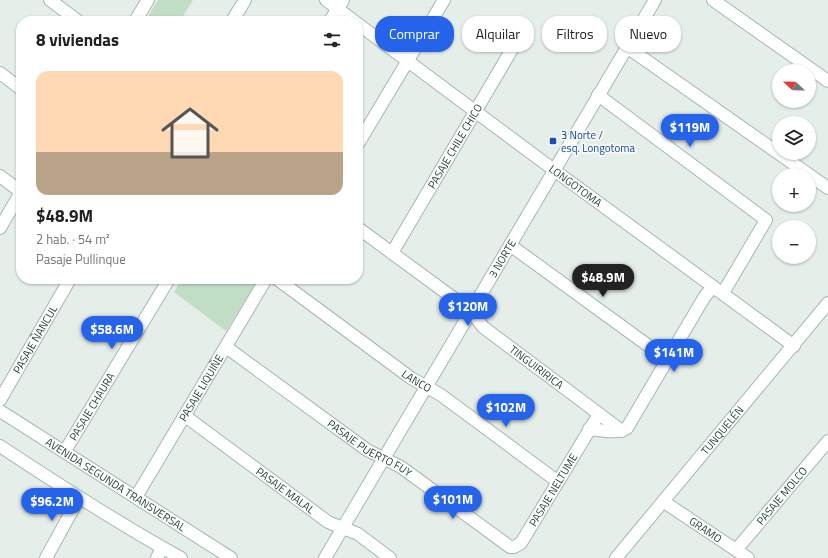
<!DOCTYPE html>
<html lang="es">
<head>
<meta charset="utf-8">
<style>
	body { margin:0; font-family:"Titillium Web",sans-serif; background:#f2f2f2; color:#222; height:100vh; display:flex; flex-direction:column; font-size:15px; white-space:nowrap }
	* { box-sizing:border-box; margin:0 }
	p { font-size:13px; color:#767676 }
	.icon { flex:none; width:22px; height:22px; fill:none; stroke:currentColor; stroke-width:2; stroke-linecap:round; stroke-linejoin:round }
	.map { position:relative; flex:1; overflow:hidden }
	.sheet { position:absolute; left:16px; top:16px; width:347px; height:268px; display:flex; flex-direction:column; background:#fff; border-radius:16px; box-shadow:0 1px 3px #0004 }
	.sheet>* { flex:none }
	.banner { position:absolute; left:375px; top:16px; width:380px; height:36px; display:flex; gap:8px }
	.needle { width:26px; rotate:292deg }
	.tools { position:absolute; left:772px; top:64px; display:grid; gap:8px }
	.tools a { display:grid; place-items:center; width:44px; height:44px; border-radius:50%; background:#fff; box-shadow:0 1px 3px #0004; font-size:20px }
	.price { position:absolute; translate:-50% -34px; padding:0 9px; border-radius:14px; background:#2563eb; color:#fff; font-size:13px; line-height:26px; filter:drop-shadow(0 1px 2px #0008) }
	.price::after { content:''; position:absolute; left:50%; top:24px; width:12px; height:9px; margin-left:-6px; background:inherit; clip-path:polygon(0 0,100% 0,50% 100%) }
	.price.selected { background:#222; color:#fff }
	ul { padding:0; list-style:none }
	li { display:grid; align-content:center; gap:8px; height:212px; padding:0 20px }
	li+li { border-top:1px solid #e0e0e0 }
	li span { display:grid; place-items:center; height:124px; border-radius:12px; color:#555 }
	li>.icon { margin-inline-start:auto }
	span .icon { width:72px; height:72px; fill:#fffc; stroke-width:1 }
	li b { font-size:17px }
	h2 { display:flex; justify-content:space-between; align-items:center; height:48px; padding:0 20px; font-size:17px }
	.tag { padding:0 14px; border-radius:16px; background:#fff; box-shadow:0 1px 3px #0004; font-size:14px; line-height:36px }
	.tag.selected { background:#2563eb; color:#fff }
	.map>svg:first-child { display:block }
	.green { fill:#c0ddc6 }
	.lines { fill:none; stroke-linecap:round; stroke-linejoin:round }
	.street-casing { stroke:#a8b6b0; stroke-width:14 }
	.secondary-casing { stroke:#a4b9b1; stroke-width:14 }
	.street { stroke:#fff; stroke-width:12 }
	.secondary { stroke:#fff; stroke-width:12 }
	.transit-dot { fill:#1a4fb4; stroke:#f6faf8; stroke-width:1.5 }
	.labels { text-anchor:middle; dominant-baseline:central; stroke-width:3.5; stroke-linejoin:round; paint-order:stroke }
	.transit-label { font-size:11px; fill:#164399; stroke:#f6faf8; text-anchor:start }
	.street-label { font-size:11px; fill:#253f37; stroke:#f6faf8 }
</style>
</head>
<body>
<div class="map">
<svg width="828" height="558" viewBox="0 0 828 558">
	<rect width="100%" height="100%" fill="#e5eee9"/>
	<path class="green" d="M 158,0 L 193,0 L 180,21 L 145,21 Z
		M 182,279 L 258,279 L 226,331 L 174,292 Z"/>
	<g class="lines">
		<g class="street-casing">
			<g id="street">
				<path d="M 50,0 L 78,21"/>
				<path d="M 326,0 L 354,21"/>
				<path d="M 713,0 L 828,81"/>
				<path d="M 135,21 L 148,0"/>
				<path d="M 232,21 L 245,0"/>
				<path d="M 330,21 L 343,0"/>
				<path id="s1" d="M 358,24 L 554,170 L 794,346"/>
				<path d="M 627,47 L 828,188"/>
				<path d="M 0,73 L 21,89"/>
				<path d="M 598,95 L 766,220 L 723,293"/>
				<path d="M 358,144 L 444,0"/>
				<path d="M 0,176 L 21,192"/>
				<path d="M 0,228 L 21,192"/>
				<path id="s2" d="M 358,228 L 471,311 L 483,327 L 622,431"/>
				<path d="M 510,245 L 668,360"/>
				<path id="s3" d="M 392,253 L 518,39"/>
				<path id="s4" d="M 277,279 L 411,378 L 441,395 L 557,481"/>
				<path id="s5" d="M 226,347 L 367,450 L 401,467 L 510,547 L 514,547 L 521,543 L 599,414"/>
				<path id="s6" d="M 0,400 L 70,279"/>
				<path id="s7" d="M 185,416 L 328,522 L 358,534 L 390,558"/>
				<path d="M 589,429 C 601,430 616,434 627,428 L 705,296 L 713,287"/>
				<path id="s8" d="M 65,451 L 169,279"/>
				<path id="s9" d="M 136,497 L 266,279"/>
				<path id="s10" d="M 664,502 L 748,558"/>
				<path id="s11" d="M 736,550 L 828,441"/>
				<path d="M 46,558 L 79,498"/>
				<path d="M 157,558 L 162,548"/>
				<path id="s12" d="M 616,558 L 828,303"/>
			</g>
		</g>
		<g class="secondary-casing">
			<g id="secondary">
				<path id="s13" d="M 0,411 L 231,558"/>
				<path d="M 0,446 C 59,485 119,524 181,558"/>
				<path id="s14" d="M 325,558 L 655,0"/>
			</g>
		</g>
		<use href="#street" class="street"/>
		<use href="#secondary" class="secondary"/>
	</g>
	<rect class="transit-dot" x="549" y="137" width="8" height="8" rx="2"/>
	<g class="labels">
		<g class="transit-label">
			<text x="561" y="135">3 Norte /<tspan x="561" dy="13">esq. Longotoma</tspan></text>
		</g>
		<g class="street-label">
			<text stroke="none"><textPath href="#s3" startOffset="124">PASAJE CHILE CHICO</textPath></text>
			<text stroke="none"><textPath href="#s1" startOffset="271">LONGOTOMA</textPath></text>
			<text stroke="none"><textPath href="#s14" startOffset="348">3 NORTE</textPath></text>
			<text stroke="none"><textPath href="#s6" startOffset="70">PASAJE ÑANCUL</textPath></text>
			<text stroke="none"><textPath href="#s2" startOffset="227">TINGUIRIRICA</textPath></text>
			<text stroke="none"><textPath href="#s4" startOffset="173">LANCO</textPath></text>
			<text stroke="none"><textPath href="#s9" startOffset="127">PASAJE LIQUIÑE</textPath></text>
			<text stroke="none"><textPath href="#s8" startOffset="52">PASAJE CHAURA</textPath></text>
			<text stroke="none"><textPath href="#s12" startOffset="166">TUNQUELÉN</textPath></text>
			<text stroke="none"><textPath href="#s5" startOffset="176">PASAJE PUERTO FUY</textPath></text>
			<text stroke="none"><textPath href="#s13" startOffset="137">AVENIDA SEGUNDA TRANSVERSAL</textPath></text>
			<text stroke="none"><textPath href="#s5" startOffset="422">PASAJE NELTUME</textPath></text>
			<text stroke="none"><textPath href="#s7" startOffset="125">PASAJE MALAL</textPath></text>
			<text stroke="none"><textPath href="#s11" startOffset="71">PASAJE MOLCO</textPath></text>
			<text stroke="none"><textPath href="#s10" startOffset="50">GRAMO</textPath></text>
		</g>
	</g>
</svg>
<div class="tools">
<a><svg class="needle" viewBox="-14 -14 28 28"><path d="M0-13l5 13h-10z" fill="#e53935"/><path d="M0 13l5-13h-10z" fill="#767676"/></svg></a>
<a><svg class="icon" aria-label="layers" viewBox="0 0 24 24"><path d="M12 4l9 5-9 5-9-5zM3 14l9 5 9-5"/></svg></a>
<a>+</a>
<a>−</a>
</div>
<b class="price" style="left:690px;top:148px">$119M</b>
<b class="price selected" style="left:603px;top:298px">$48.9M</b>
<b class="price" style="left:468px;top:327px">$120M</b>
<b class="price" style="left:112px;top:350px">$58.6M</b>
<b class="price" style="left:674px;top:373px">$141M</b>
<b class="price" style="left:506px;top:428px">$102M</b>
<b class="price" style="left:453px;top:520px">$101M</b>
<b class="price" style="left:52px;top:522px">$96.2M</b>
<div class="banner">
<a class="tag selected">Comprar</a>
<a class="tag">Alquilar</a>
<a class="tag">Filtros</a>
<a class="tag">Nuevo</a>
</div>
<section class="sheet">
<h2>8 viviendas<svg class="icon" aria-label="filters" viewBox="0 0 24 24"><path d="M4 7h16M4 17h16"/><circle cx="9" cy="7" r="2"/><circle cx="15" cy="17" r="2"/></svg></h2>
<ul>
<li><span style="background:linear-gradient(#ffd9b3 65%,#b9a48a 0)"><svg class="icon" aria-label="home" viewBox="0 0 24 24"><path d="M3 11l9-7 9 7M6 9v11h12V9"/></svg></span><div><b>$48.9M</b><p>2 hab. · 54 m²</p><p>Pasaje Pullinque</p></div></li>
</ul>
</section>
</div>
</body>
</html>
